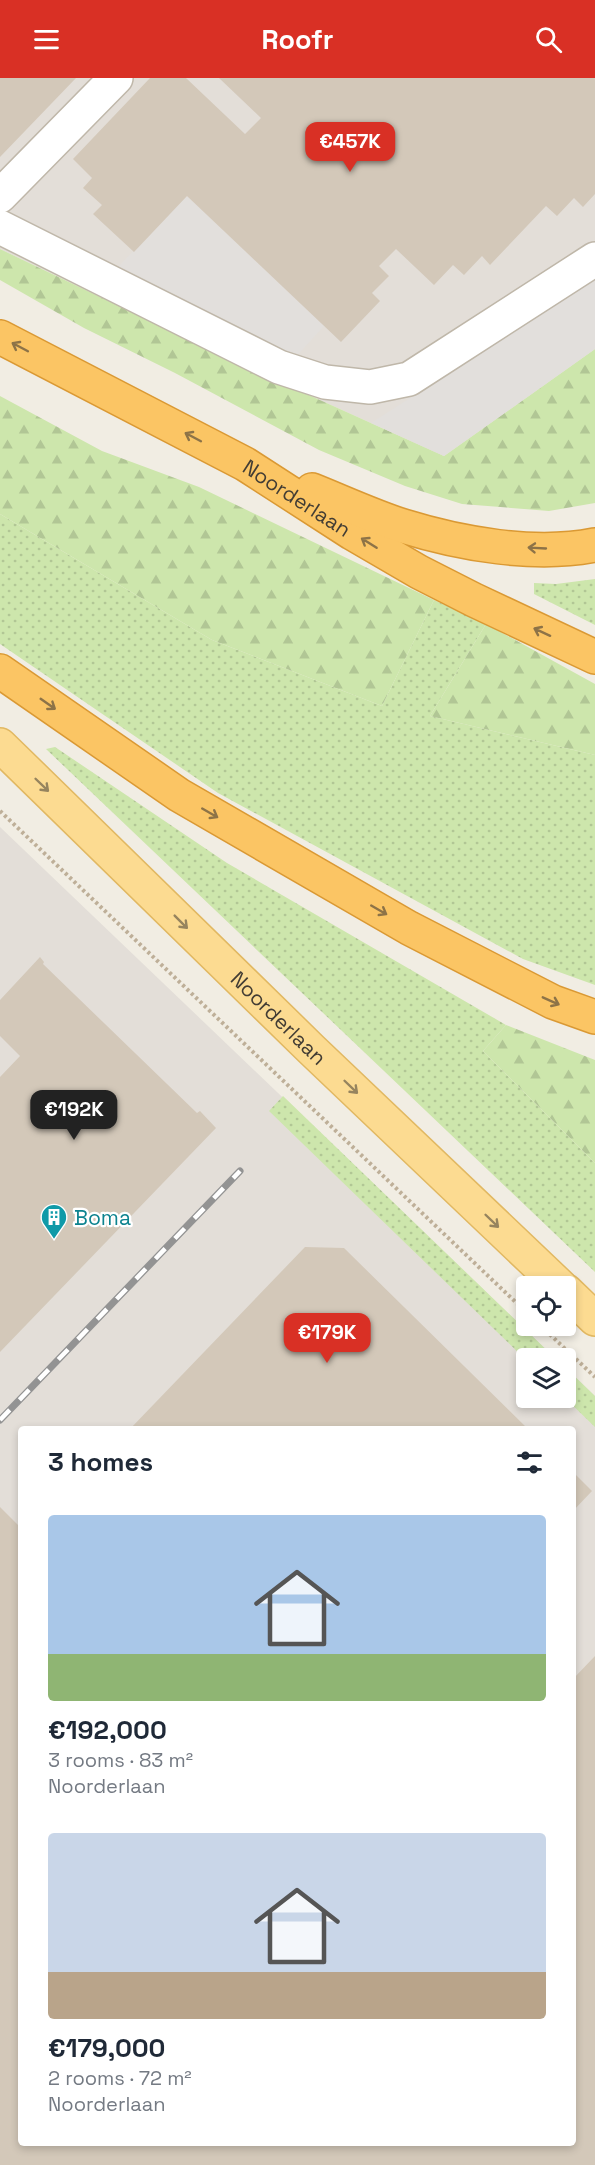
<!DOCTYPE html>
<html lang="en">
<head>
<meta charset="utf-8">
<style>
	body { margin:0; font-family:"Space Grotesk",sans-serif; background:#f2f2f3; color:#1f2937; height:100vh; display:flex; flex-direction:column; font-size:22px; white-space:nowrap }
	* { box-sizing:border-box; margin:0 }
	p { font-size:20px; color:#747a83 }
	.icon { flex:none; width:33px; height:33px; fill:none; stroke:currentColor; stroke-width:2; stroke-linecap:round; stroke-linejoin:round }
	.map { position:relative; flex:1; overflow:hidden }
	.sheet { position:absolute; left:18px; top:1348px; width:558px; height:720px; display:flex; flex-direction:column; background:#fff; border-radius:6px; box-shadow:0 3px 9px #0003 }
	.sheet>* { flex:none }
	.buttons { position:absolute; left:516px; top:1198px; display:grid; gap:12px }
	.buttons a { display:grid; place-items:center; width:60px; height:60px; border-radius:6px; background:#fff; box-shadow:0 3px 9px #0003; font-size:30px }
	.price { position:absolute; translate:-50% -51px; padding:0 14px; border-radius:12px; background:#d93025; color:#fff; font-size:20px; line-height:39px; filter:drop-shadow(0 2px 3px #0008) }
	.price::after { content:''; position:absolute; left:50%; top:36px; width:18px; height:14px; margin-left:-9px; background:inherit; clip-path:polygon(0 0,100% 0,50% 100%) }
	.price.on { background:#222; color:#fff }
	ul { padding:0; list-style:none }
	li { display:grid; align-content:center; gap:12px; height:318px; padding:0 30px }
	li span { display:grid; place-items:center; height:186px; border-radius:6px; color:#555 }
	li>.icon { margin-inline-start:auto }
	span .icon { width:108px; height:108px; fill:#fffc; stroke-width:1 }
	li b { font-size:26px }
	h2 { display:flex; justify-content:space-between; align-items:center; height:72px; padding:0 30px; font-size:26px }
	header { display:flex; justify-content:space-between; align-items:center; height:78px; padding:0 30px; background:#d93025; color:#fff; font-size:27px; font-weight:700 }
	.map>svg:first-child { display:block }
	.industrial { fill:#e3ded8; fill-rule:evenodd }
	.grass { fill:url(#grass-dots) }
	.forest { fill:url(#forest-firs) }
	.parking { fill:#e2dfdc }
	.building { fill:#d3c8b9 }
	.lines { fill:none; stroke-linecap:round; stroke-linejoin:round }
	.minor-casing { stroke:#bfb7a9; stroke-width:36 }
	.major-casing { stroke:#e1b862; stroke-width:36 }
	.highway-casing { stroke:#da9934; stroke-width:36 }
	.path { stroke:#beaf98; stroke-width:4; stroke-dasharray:3 3; stroke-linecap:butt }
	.minor { stroke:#fff; stroke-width:33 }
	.major { stroke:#fcdb91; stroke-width:33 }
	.highway { stroke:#fbc564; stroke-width:33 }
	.rail-casing { stroke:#939393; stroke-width:7 }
	.rail { stroke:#fff; stroke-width:4.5; stroke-dasharray:14; stroke-linecap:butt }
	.oneway { stroke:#8d7347 }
	.oneway2 { stroke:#96845e }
	.labels { text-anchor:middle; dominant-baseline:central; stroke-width:4.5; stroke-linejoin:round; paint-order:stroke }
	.street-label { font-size:21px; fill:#433d34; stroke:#fff }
	.culture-label { font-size:21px; fill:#0d838f; stroke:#fff; text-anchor:start }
</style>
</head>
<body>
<header><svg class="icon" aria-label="menu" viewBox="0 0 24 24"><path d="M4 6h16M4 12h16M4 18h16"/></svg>Roofr<svg class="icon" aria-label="search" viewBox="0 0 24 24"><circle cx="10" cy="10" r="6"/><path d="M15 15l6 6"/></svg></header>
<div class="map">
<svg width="595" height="2087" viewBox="0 0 595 2087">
	<defs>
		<pattern id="grass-dots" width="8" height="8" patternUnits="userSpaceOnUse" patternTransform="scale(1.5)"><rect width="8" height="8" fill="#cde6ac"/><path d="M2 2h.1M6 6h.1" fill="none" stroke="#b1c695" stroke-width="1.8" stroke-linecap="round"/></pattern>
		<pattern id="forest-firs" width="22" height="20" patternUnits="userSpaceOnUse" patternTransform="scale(1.5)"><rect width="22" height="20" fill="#cde6ac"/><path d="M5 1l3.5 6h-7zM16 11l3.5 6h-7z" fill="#b1c695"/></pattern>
	</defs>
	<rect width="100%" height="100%" fill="#f1ede3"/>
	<path class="industrial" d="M 0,0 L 595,0 L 595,271 L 444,378 L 238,285 L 0,171 Z
		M 0,749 L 556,1281 L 526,1281 L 526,1320 L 566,1320 L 566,1290 L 595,1318 L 595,2087 L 0,2087 ZM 21,1352 L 573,1352 L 573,2066 L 21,2066 Z"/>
	<path class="grass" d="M 0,436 L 212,562 L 382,628 L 434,522 L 486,546 L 430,638 L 595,677 L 595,907 L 523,881 L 218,715 L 0,566 Z
		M 595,501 L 595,547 L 534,516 L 534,505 L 556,506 Z
		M 55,669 L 227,785 L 506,947 L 483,973 L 595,1085 L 595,1194 L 46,671 Z
		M 283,1018 L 556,1281 L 526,1282 L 269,1033 Z
		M 566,1290 L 595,1318 L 595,1349 L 565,1320 Z"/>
	<path class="forest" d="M 0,171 L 238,285 L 444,378 L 595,271 L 595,425 L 549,433 L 462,426 L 405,408 L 319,372 L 175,295 L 84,250 L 0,202 Z
		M 0,318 L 102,373 L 199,409 L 434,522 L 382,628 L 212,562 L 0,436 Z
		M 486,546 L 595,606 L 595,677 L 430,638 Z
		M 506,947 L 595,982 L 595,1085 L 483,973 Z"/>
	<path class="parking" d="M 187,118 L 324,248 L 293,282 L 115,192 Z
		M 595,202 L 595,271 L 444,378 L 371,345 Z"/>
	<path class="building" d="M 0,0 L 76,0 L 0,79 Z
		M 150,0 L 186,0 L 245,56 L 261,40 L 219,0 L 595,0 L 595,116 L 583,129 L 574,120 L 557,138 L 546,128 L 490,187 L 482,178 L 464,197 L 453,187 L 434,207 L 396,171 L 379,188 L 389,198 L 372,215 L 380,223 L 341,264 L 187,118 L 134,174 L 93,136 L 102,127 L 83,110 L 92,100 L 73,81 Z
		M 40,879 L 44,884 L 43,886 L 197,1035 L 200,1033 L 216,1050 L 0,1274 L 0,999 L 20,978 L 0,958 L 0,922 Z
		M 305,1169 L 344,1170 L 529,1352 L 129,1352 Z
		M 573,1394 L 592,1413 L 573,1433 Z
		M 0,1429 L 21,1450 L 21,2066 L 573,2066 L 573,1601 L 595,1578 L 595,2087 L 0,2087 Z"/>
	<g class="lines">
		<g class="minor-casing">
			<path id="minor" d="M 0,118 L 116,0
				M 0,149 L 279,289 L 325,304 L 370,309 L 409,301 L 595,181"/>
		</g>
		<g class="major-casing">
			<g id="major">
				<path id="s1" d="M 0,667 L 311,971 L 561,1209"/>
				<path d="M 566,1213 L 595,1241"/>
			</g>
		</g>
		<g class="highway-casing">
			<g id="highway">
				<path id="s2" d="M 0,259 L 245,386 L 352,455 L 419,494 L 474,522 L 595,579"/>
				<path d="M 312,412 C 342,424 372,438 403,448 C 461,466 535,479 595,467"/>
				<path d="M 0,593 L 179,717 L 409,850 L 553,924 L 595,939"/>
			</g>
		</g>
		<path class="path" d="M 0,733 L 526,1234
			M 541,1248 L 595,1299"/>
		<use href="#minor" class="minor"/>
		<use href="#major" class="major"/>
		<use href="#highway" class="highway"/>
		<g class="rail-casing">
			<path id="rail" d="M 0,1342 L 240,1093"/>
		</g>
		<use href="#rail" class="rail"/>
	</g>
	<defs><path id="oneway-shaft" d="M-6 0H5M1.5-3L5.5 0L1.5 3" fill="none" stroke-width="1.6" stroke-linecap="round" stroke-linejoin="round" transform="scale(1.5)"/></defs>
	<g class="oneway">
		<use href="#oneway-shaft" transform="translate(20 269) rotate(-152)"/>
		<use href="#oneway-shaft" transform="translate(193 359) rotate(-152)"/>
		<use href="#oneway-shaft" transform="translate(369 465) rotate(-148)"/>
		<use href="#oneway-shaft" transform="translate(537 470) rotate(-177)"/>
		<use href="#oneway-shaft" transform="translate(542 554) rotate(-155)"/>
		<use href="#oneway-shaft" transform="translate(48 626) rotate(35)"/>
		<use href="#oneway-shaft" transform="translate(210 735) rotate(30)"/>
		<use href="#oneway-shaft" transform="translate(379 832) rotate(30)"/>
		<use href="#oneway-shaft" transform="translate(551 923) rotate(24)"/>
	</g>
	<g class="oneway2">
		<use href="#oneway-shaft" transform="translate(42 707) rotate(44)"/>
		<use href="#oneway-shaft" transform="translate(181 844) rotate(45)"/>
		<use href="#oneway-shaft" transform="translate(351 1009) rotate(44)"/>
		<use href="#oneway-shaft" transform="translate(492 1143) rotate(44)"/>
	</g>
	<defs>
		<g id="building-pin" transform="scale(1.35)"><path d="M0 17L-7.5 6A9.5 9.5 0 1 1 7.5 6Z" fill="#0f9aa8" stroke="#fff"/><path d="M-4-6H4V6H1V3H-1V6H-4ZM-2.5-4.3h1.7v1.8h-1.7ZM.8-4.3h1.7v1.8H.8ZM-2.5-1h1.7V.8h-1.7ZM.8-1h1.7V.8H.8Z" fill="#fff"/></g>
	</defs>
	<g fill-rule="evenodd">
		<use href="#building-pin" x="54" y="1139"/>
	</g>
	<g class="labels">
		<g class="street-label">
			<text stroke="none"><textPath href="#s2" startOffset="338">Noorderlaan</textPath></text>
			<text stroke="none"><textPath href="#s1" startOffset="390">Noorderlaan</textPath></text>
		</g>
		<g class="culture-label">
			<text x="74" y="1139">Boma</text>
		</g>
	</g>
</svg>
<div class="buttons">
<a><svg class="icon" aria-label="locate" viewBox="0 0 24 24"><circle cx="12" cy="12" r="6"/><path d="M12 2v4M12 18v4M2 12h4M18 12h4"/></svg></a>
<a><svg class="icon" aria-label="layers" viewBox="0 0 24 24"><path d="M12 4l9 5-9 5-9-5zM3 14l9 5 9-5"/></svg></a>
</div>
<b class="price" style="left:350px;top:95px">€457K</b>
<b class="price on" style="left:74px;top:1063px">€192K</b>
<b class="price" style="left:327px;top:1286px">€179K</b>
<section class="sheet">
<h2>3 homes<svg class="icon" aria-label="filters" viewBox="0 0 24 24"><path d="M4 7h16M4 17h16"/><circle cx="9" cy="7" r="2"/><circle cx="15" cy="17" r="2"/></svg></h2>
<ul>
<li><span style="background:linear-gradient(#a9c7e8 75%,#8fb573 0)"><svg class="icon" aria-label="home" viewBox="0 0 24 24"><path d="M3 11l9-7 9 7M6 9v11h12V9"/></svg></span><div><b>€192,000</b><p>3 rooms · 83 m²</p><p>Noorderlaan</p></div></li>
<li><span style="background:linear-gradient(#c9d6e8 75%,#b9a48a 0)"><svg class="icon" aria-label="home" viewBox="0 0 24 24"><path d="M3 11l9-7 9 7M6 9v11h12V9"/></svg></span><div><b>€179,000</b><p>2 rooms · 72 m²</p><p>Noorderlaan</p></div></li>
</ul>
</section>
</div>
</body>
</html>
